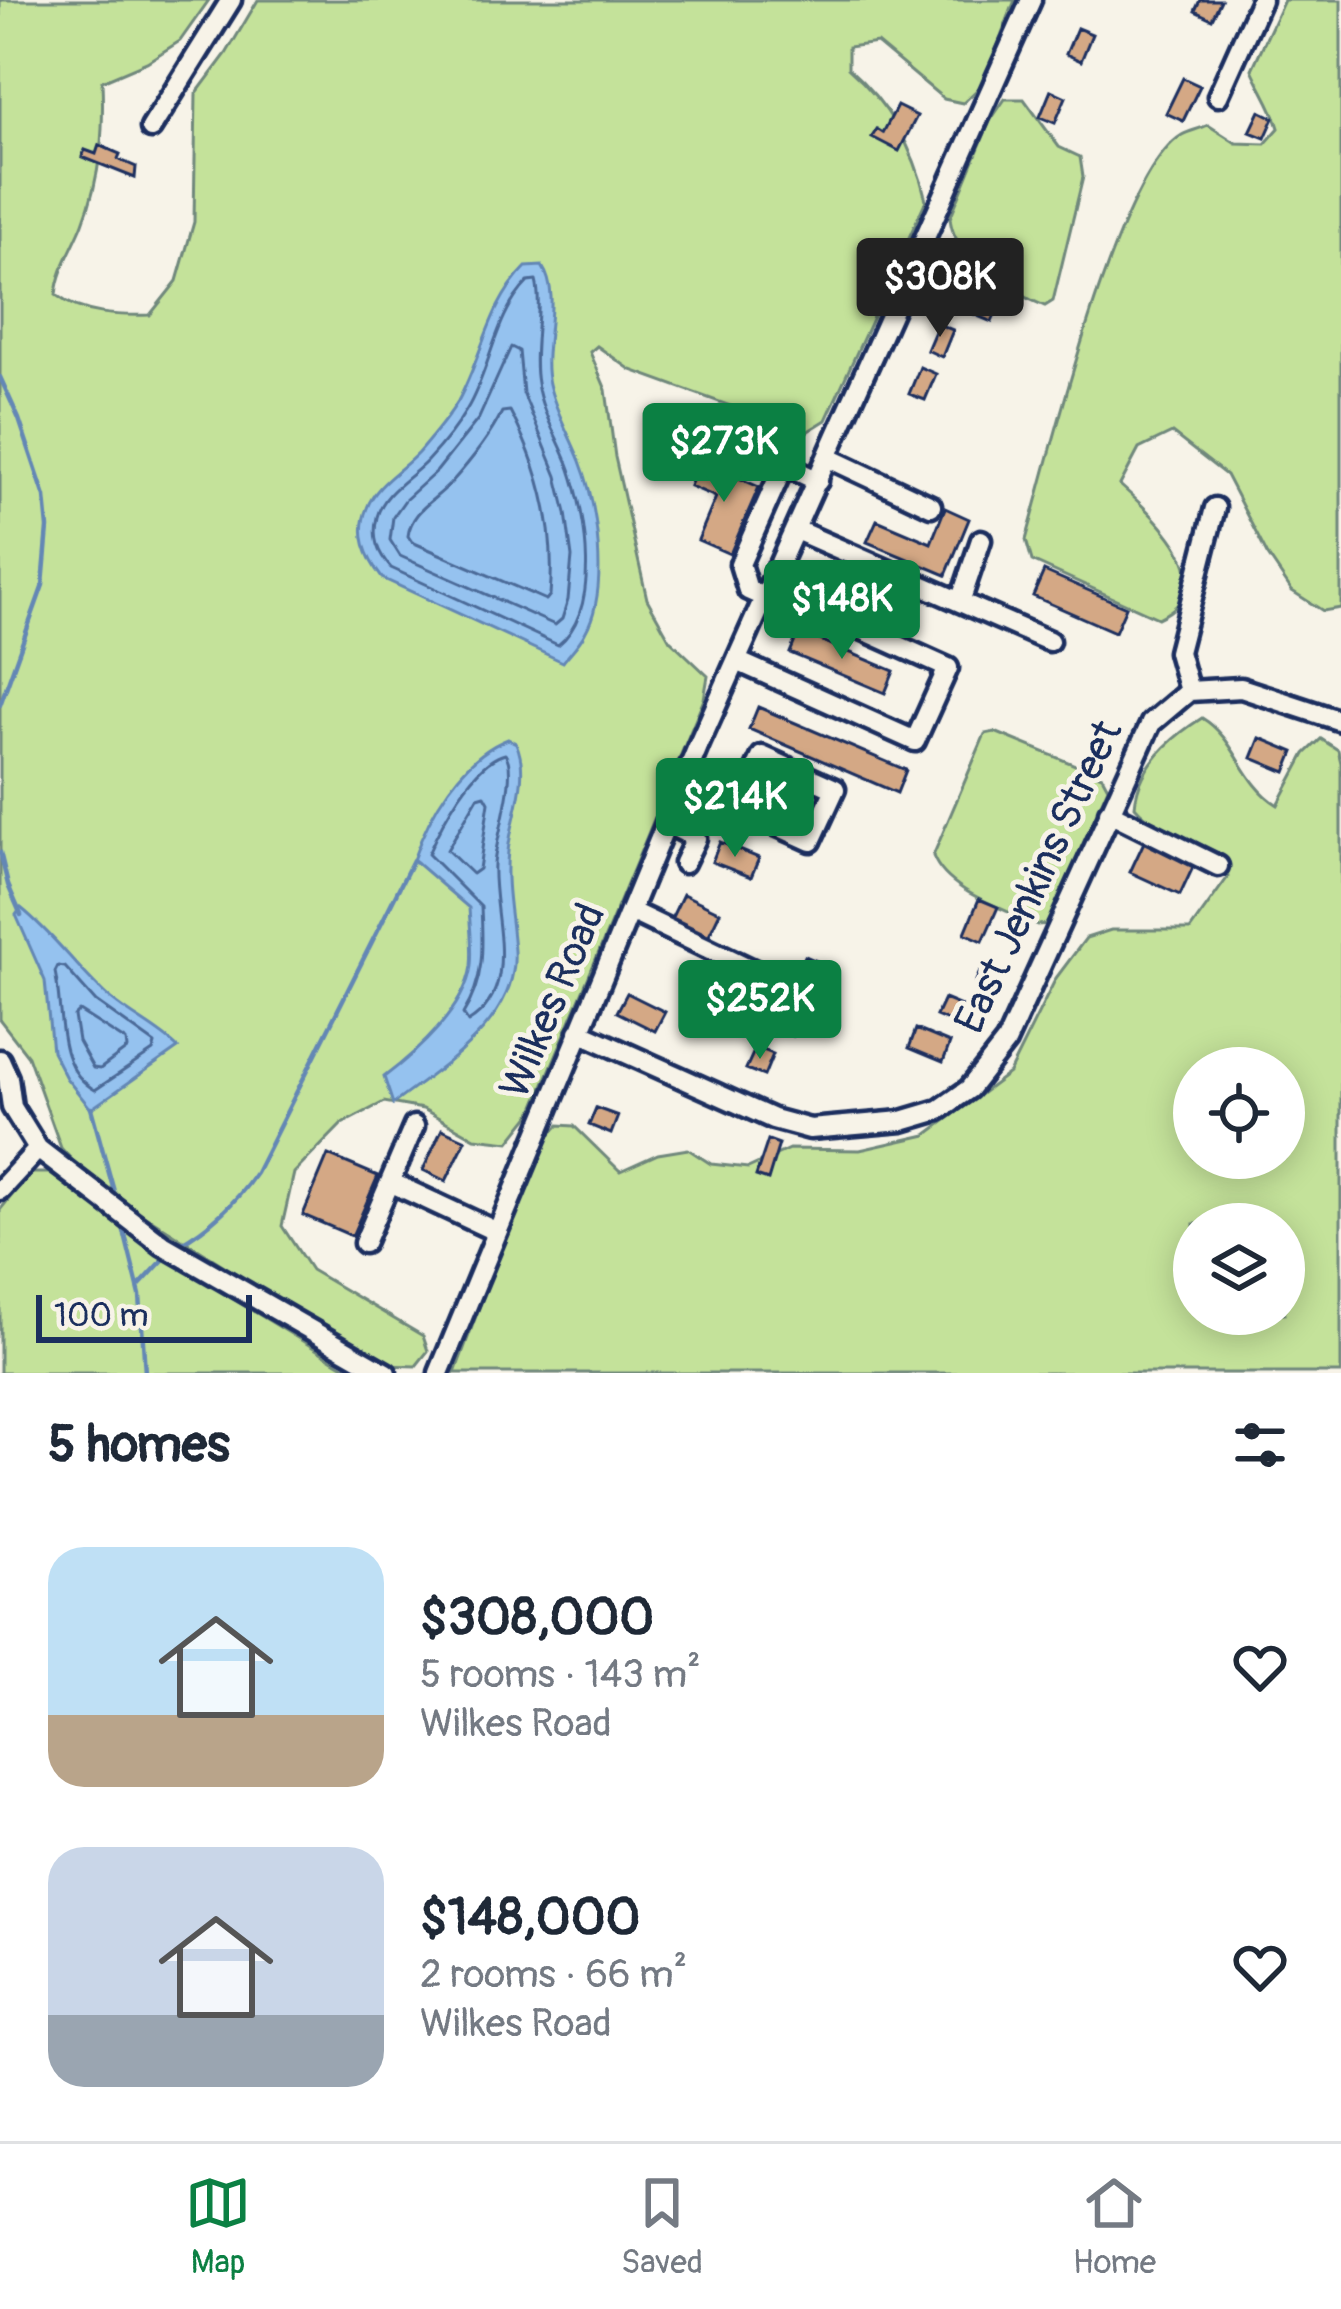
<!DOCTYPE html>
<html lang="en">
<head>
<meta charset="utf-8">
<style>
	body { margin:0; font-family:Pangolin,sans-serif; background:#f2f2f3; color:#1f2937; height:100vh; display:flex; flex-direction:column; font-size:45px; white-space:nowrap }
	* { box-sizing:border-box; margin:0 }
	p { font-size:39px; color:#747a83 }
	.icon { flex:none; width:66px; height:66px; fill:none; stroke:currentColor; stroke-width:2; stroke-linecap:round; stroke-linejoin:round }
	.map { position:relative; height:1373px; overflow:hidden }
	.sheet { display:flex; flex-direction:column; background:#fff; flex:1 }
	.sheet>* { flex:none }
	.buttons { position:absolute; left:1173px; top:1047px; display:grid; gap:24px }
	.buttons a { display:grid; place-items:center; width:132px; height:132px; border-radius:50%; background:#fff; box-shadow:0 6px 30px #0003; font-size:60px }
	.scale { position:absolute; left:36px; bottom:30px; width:216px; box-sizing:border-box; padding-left:12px; border:6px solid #1b2f5e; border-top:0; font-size:33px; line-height:42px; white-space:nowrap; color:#1b2f5e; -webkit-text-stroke:9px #f7f3e8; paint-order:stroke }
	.price { position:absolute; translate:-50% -102px; padding:0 27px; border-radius:12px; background:#0b8043; color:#fff; font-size:39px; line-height:78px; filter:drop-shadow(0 3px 6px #0008) }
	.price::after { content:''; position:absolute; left:50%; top:72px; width:36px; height:27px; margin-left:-18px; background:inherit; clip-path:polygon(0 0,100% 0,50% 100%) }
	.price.on { background:#222; color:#fff }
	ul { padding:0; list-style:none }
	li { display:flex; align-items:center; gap:36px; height:300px; padding:0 48px }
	li span { display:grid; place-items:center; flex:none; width:336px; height:240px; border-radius:36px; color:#555 }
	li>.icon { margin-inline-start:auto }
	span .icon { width:144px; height:144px; fill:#fffc; stroke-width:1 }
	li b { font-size:51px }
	h2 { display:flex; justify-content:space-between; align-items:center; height:144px; padding:0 48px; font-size:51px }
	.dock { display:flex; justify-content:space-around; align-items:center; height:168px; border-top:3px solid #e0e1e3; background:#fff; font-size:33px; color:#747a83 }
	.dock a { display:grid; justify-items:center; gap:6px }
	.dock .on { color:#0b8043 }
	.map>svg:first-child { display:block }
	.green { fill:#c4e29a; stroke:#70887c; stroke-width:3; fill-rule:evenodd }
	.water { fill:#95c2ef; stroke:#6487b5; stroke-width:3 }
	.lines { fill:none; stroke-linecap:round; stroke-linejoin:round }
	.shore { stroke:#4c6a98; stroke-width:3 }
	.stream { stroke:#6487b5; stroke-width:4.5 }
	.building { fill:#d4a885; stroke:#1b2f5e; stroke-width:3 }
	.minor-casing { stroke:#1b2f5e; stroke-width:27 }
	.minor { stroke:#f7f3e8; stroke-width:18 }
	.labels { text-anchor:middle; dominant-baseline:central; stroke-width:10; stroke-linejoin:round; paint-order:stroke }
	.street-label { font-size:42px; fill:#1b2f5e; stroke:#f7f3e8 }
</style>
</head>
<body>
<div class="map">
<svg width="1341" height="1373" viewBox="0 0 1341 1373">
	<rect width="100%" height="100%" fill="#f7f3e8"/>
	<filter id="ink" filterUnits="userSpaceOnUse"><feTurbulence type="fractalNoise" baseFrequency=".00833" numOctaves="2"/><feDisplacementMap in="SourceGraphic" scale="24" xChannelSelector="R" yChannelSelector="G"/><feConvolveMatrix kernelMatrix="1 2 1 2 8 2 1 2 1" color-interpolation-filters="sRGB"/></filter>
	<g filter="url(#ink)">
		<path class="green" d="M 0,0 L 209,0 L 180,41 L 147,62 L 102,81 C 104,130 101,176 83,223 C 74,247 58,269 56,295 C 82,315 118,316 150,315 L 177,281 L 194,222 L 196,94 L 226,54 L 258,0 L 1015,0 L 983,84 L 963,103 L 944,99 L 877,43 L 848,47 L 848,68 C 889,104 914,147 926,200 L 826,420 L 805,433 L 631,370 L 597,346 L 590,352 L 606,390 L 615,457 L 647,599 L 670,640 L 708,676 L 704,699 L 532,1113 L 509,1142 L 475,1138 L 423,1109 L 384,1102 L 342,1124 L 294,1173 L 282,1226 L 311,1270 L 423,1336 L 428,1351 L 416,1366 L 381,1365 L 93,1183 L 61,1148 L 28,1056 L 0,1020 Z
			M 1284,0 L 1341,0 L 1341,608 L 1323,611 L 1292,591 L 1267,554 L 1226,475 L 1172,433 L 1139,449 L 1120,485 C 1154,515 1230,584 1158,618 L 1032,561 L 1026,540 C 1050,458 1115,176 1182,135 C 1189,131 1200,129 1208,125 L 1236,143 L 1265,144 L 1279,128 C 1273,106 1261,90 1252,69 Z
			M 1005,99 L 1024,99 L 1059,147 L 1080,157 L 1083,177 L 1053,301 L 1045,306 C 1025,298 1016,295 1013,274 C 983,262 954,255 950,218 L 990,121 Z
			M 1202,718 C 1237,739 1242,783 1278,805 L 1305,754 L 1321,739 L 1338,750 L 1341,763 L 1341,1373 L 455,1373 L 538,1147 L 559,1125 L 574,1126 L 620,1171 L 658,1154 L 688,1149 L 711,1164 L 748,1168 L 789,1149 L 860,1150 L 926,1135 L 1009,1073 L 1056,978 L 1086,938 L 1111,930 L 1190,930 L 1228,877 L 1224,859 C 1195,837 1159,834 1135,806 C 1138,767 1170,738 1202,718 ZM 1194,1068 L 1284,1068 L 1284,1158 L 1194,1158 ZM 1194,1224 L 1284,1224 L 1284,1314 L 1194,1314 Z
			M 995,732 L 1102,776 L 1108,787 L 1049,924 L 1037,925 C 1004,908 947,892 933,856 L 985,734 Z
			M 30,1173 L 49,1173 L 176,1264 L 355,1373 L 0,1373 L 0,1210 Z"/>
		<path class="water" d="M 542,266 C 563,297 540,347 549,384 C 555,410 570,436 580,461 C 597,505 610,590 585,633 C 580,643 570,653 563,662 L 382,578 C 366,557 356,534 367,508 C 376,484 401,471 418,453 C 431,438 448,418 458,401 C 483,355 488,305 526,267 Z
			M 508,739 L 516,743 C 531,777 512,815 508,851 C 504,885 512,918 514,951 C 519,1020 441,1067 393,1104 L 384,1077 C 417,1052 465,1009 471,966 C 473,947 470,927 469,908 L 413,860 C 429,814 461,757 508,739 Z
			M 21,908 C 52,933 73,963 102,991 C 124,1013 155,1026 178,1048 L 91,1109 L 66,1078 L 52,1051 L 45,981 L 16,915 Z"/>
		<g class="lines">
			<path class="shore" d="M 536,281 C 543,307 531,351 537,383 C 541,412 560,441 570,469 C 586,516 602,610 558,645 L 391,568 C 377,552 372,538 377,517 C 384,491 410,479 427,461 C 441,446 457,426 467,409 C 491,369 494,316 528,282 Z
				M 511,347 L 519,351 L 523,393 L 557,476 L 566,513 L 572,557 L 568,600 L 562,619 L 555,625 L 400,556 L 390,540 L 393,517 L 405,500 L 437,471 L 479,418 Z
				M 510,411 C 541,469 556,531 550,595 L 546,600 L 412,542 L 408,536 C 411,511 434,501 450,484 C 469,463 490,437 502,412 Z
				M 505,754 C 519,771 496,837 494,864 C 491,915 523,989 468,1022 L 463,1014 C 485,979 483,947 481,907 L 428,854 C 441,824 473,762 505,754 Z
				M 485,795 L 489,802 L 479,869 L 472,874 L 447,850 L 478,797 Z
				M 58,966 L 65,967 L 96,1002 L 155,1044 L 153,1051 L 95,1090 C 54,1067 64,1012 55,972 Z
				M 79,1011 L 126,1041 L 127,1049 L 100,1069 L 93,1068 L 78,1041 L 74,1016 Z"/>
			<path class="stream" d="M 0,377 L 19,419 L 45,497 L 48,528 L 43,585 L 0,705
				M 0,852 L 8,885 L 21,915
				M 91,1108 L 115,1195
				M 123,1227 L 140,1295 L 145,1373
				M 178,1245 C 210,1227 235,1204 256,1173 L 413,860 L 417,863
				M 138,1287 L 164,1259"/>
		</g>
		<path class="building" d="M 1200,0 L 1221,0 L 1212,19 L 1195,11 Z
			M 1077,28 L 1092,34 L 1081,61 L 1066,54 Z
			M 1183,78 L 1200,86 L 1183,121 L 1166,113 Z
			M 1051,90 L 1066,97 L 1055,123 L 1040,117 Z
			M 897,106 L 917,116 L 899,151 L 872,137 L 877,129 L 883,133 Z
			M 1260,111 L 1274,118 L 1265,138 L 1250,132 Z
			M 99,145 L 120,154 L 118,159 L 136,167 L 135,178 L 82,157 L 85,150 L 96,154 Z
			M 993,270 L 1011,277 L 992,322 L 975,315 Z
			M 938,324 L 953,330 L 942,357 L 927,350 Z
			M 920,367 L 936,374 L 925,400 L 909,394 Z
			M 700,461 L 759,487 L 730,554 L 698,540 L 716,497 L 690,486 Z
			M 945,508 L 969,519 L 946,575 L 867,542 L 877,520 L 931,543 Z
			M 1044,571 L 1126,607 L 1115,632 L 1033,596 Z
			M 799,631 L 894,671 L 885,693 L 790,653 Z
			M 758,707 L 906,770 L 897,793 L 749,729 Z
			M 1260,738 L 1294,752 L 1286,772 L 1252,758 Z
			M 720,842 L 759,858 L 751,877 L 712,862 Z
			M 1144,842 L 1194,865 L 1180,895 L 1130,872 Z
			M 683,894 L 720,912 L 708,937 L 671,919 Z
			M 979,899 L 998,907 L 983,941 L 965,933 Z
			M 805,956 L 826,965 L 813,994 L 792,984 Z
			M 983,965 L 1004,974 L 997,992 L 975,983 Z
			M 751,988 L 790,1005 L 794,997 L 808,1003 L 793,1036 L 740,1012 Z
			M 627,993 L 665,1012 L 655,1031 L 617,1012 Z
			M 944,999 L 966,1008 L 958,1025 L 936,1016 Z
			M 916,1029 L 950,1043 L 943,1062 L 909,1048 Z
			M 756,1047 L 773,1054 L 764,1076 L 746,1069 Z
			M 596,1108 L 618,1116 L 611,1134 L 589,1125 Z
			M 442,1129 L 466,1140 L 446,1181 L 423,1170 Z
			M 768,1140 L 779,1144 L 768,1180 L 756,1176 Z
			M 328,1155 L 378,1176 L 352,1236 L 303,1215 Z"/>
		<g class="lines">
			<g class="minor-casing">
				<path id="minor" d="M 1218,96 L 1261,0
					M 151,128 L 231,0
					M 738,443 L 818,481
					M 829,458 L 931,506
					M 796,530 L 1049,641
					M 766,598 L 748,590 L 740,564 L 784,465
					M 960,602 L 981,540
					M 737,661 L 915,741 L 948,668 L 770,588
					M 1189,691 L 1241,688 L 1341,721
					M 683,783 L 811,841 L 835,789 L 762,756 L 738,808
					M 1109,812 L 1218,866
					M 666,823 L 696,838 L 684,863
					M 630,911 L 776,981
					M 579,1032 L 773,1119 L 810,1129 L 902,1121 L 939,1110 L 969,1089 L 1006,1042 L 1151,723 L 1189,691 L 1178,652 L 1215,508
					M 0,1060 L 8,1078 L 12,1107 L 38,1149 L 163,1245 L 386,1373
					M 390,1182 L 497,1232
					M 0,1190 L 38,1149
					M 364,1243 L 414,1126
					M 439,1373 L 699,744 L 1031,0"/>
			</g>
			<use href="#minor" class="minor"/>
		</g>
	</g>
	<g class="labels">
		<g class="street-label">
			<text transform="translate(1039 877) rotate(-65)">East Jenkins Street</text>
			<text transform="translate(553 1001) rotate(-67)">Wilkes Road</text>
		</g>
	</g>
</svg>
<div class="buttons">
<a><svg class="icon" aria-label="locate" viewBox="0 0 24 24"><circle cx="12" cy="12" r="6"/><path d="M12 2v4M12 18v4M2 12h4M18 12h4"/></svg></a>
<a><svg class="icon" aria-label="layers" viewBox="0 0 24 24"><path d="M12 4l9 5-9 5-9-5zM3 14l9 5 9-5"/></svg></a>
</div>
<div class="scale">100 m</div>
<b class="price on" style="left:940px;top:340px">$308K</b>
<b class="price" style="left:724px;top:505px">$273K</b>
<b class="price" style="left:842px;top:662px">$148K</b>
<b class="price" style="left:735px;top:860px">$214K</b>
<b class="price" style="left:760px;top:1062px">$252K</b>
</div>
<section class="sheet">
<h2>5 homes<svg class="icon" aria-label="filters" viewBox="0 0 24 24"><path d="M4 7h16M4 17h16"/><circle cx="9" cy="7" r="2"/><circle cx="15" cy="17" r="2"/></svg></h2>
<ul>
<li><span style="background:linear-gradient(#bfe0f5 70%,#b9a48a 0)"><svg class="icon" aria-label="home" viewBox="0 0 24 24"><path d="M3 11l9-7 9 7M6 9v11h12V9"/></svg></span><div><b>$308,000</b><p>5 rooms · 143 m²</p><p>Wilkes Road</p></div><svg class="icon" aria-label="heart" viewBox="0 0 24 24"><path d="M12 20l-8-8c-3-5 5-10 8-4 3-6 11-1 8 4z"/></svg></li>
<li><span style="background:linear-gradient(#c9d6e8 70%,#9aa5b1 0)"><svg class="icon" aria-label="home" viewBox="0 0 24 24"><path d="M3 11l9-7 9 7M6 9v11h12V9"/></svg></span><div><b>$148,000</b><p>2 rooms · 66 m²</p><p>Wilkes Road</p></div><svg class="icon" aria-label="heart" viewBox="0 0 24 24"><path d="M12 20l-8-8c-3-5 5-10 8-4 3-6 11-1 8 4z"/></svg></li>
</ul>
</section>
<nav class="dock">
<a class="on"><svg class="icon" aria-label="map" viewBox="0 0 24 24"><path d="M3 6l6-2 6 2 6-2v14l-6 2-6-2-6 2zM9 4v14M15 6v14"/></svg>Map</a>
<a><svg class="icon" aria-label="saved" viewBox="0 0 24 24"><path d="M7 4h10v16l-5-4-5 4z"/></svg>Saved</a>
<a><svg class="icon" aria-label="home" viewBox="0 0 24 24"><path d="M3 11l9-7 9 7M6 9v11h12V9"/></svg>Home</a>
</nav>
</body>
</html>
